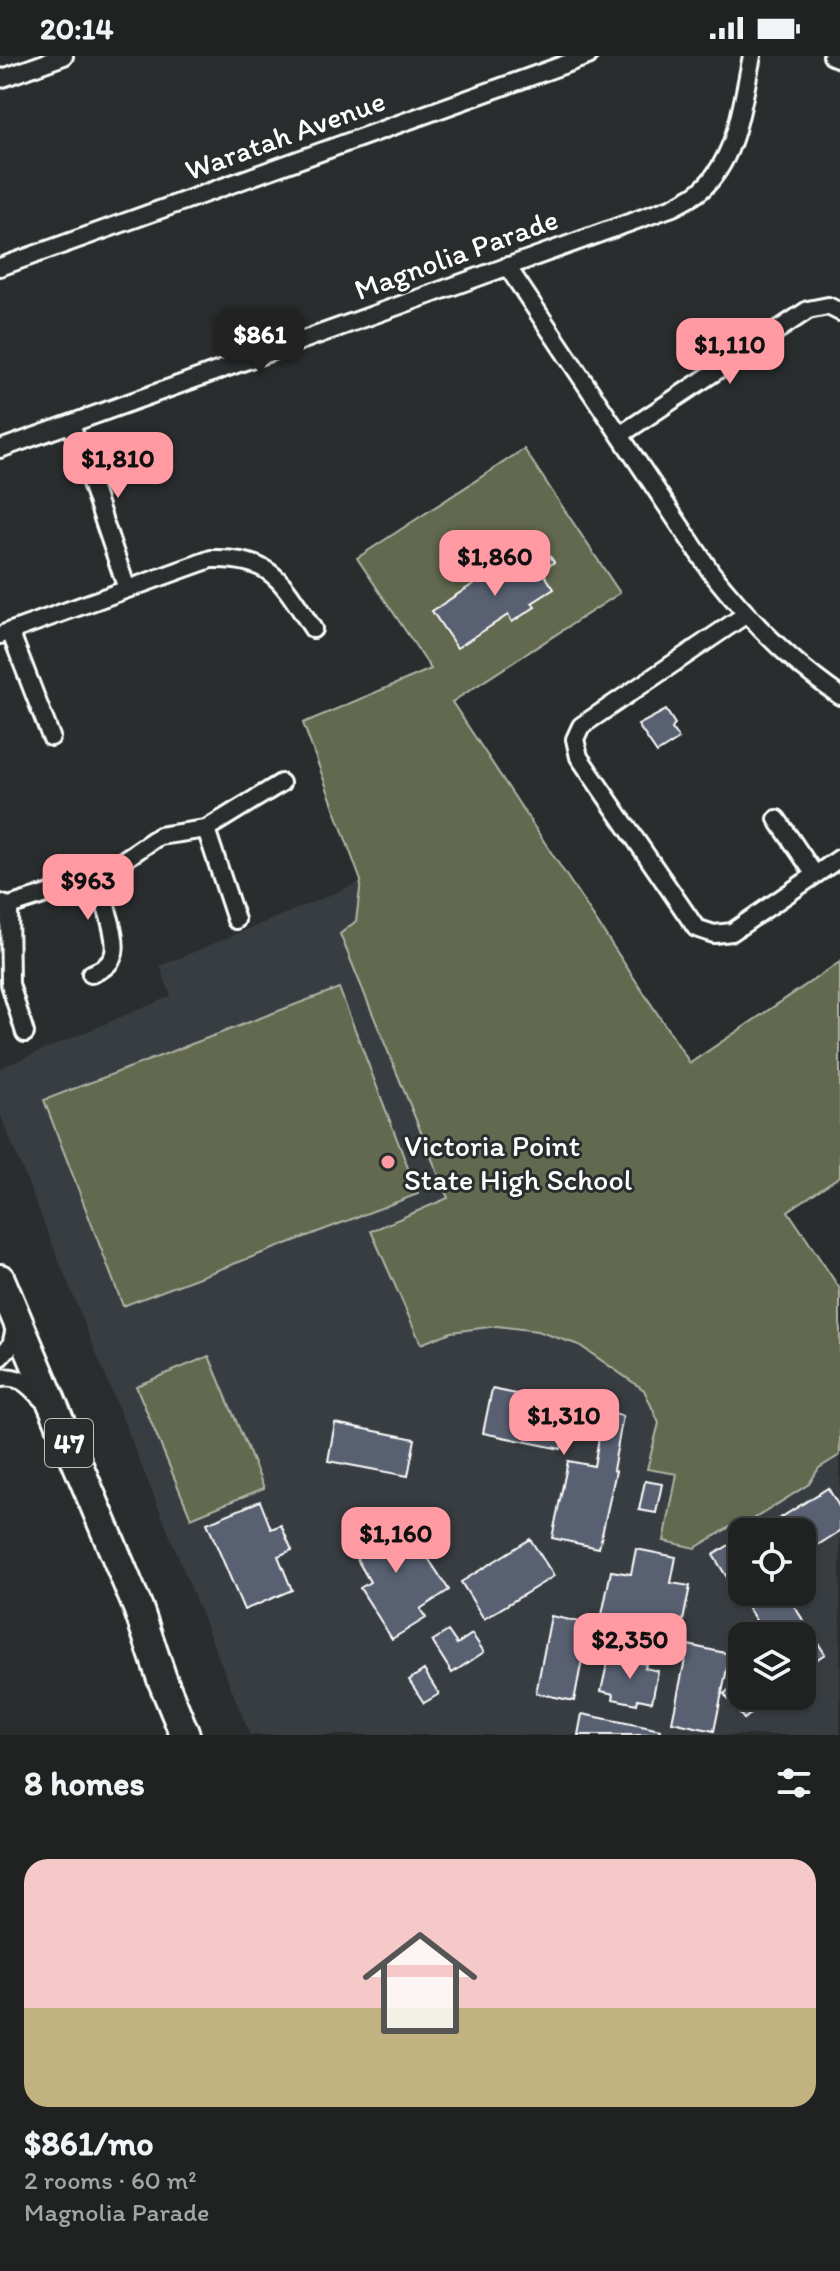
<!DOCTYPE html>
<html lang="en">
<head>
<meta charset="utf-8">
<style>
	body { margin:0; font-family:Itim,sans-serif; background:#282a2a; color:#f1f3f6; height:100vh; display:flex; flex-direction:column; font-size:30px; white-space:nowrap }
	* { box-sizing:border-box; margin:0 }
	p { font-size:26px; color:#a2a4a5 }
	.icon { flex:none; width:44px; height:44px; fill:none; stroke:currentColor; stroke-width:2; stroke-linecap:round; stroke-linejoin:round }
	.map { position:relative; height:1679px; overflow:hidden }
	.panel { display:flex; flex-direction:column; background:#202222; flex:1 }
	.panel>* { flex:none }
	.buttons { position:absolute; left:728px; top:1462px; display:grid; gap:16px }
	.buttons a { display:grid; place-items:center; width:88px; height:88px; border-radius:16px; background:#202222; box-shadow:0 2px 6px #0004,0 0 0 2px #3d3f40; font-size:40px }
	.price { position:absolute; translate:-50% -68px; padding:0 18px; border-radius:16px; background:#ff9aa2; color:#111; font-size:26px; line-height:52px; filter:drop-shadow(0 2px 4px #0008) }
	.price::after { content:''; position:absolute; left:50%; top:48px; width:24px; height:18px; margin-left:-12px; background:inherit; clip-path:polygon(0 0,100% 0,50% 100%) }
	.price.on { background:#222; color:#fff }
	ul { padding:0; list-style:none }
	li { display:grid; align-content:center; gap:16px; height:424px; padding:0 24px }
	li span { display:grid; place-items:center; height:248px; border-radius:24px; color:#555 }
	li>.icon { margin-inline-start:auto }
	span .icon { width:144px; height:144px; fill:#fffc; stroke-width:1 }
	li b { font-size:34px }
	h2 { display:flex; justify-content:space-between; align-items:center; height:96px; padding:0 24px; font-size:34px }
	.status { display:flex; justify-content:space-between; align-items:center; height:56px; padding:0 40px; background:#202222; direction:ltr }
	.status svg { height:22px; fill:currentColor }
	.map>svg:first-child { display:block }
	.built { fill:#383d42; fill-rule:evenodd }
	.green { fill:#63694f; stroke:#b1b4a7; stroke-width:2 }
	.building { fill:#586172; stroke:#fff; stroke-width:2 }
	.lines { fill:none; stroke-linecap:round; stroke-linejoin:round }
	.street-casing { stroke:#fff; stroke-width:22 }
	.highway-casing { stroke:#fff; stroke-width:34 }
	.street { stroke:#2a2d2e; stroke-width:16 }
	.highway { stroke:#2a2d2e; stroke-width:28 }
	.poi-dot { fill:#ff9aa2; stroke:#2a2d2e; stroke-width:3 }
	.labels { text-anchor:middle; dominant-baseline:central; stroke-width:6; stroke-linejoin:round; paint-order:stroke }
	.shield { fill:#2a2d2e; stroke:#bfc0c0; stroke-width:2 }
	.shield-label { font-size:28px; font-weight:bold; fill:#fff }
	.street-label { font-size:30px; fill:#fff; stroke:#2a2d2e }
	.poi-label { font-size:30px; fill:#fff; stroke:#2a2d2e; text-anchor:start }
</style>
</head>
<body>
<div class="status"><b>20:14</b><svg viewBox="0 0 49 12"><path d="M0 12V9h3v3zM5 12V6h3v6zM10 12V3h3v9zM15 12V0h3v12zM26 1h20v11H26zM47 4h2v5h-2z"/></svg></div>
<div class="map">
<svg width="840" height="1679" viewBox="0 0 840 1679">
	<rect width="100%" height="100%" fill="#2a2d2e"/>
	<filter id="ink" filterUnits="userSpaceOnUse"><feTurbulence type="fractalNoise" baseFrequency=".0125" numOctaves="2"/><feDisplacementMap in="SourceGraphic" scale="16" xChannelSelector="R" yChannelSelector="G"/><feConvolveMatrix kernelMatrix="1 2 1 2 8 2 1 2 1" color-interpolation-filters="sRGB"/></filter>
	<g filter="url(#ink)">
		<path class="built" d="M 431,613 L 840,1233 L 840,1679 L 250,1679 L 0,1058 L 0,1012 L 171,940 L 160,910 L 361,826 L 303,667 ZM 742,1476 L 802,1476 L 802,1536 L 742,1536 ZM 742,1580 L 802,1580 L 802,1640 L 742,1640 Z"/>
		<path class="green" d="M 524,393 L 620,537 L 452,646 L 690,1007 L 840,906 L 840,1120 L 788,1155 L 840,1233 L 840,1399 L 819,1412 L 809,1428 L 749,1466 L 730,1471 L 695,1492 L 664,1485 L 677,1418 L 647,1413 L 659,1367 L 644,1334 L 579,1289 L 537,1275 L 497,1270 L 451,1276 L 421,1288 L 371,1175 L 448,1142 L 340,878 L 356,865 L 361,825 L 303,667 L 431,613 L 357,502 Z
			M 339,932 L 418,1138 L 123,1250 L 44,1044 Z
			M 209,1300 L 264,1432 L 191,1462 L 136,1330 Z"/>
		<path class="building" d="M 524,495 L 532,506 L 547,496 L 554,506 L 542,515 L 554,533 L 532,547 L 535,551 L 512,566 L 508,559 L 457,592 L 432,555 Z
			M 666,654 L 675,668 L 672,673 L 679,683 L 657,697 L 638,669 Z
			M 492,1333 L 623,1360 L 613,1414 L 616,1415 L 599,1492 L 552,1482 L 568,1405 L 594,1410 L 600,1376 L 566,1369 L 561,1393 L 483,1377 Z
			M 335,1367 L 415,1383 L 408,1420 L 328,1405 Z
			M 645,1425 L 662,1428 L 656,1457 L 639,1454 Z
			M 828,1432 L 840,1452 L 840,1475 L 802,1499 L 802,1476 L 758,1476 Z
			M 260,1445 L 271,1473 L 281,1469 L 292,1494 L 278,1500 L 292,1534 L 244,1554 L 207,1467 Z
			M 393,1457 L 416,1496 L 422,1493 L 449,1534 L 420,1553 L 426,1562 L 392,1583 L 360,1532 L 370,1526 L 346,1484 Z
			M 742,1481 L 742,1526 L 733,1531 L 713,1499 Z
			M 530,1483 L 554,1520 L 484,1563 L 461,1526 Z
			M 636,1493 L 676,1501 L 671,1527 L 690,1530 L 681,1575 L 602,1559 L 611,1515 L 631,1518 Z
			M 773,1536 L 785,1536 L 825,1598 L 802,1613 L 802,1580 L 766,1580 L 748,1552 Z
			M 551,1560 L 589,1568 L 574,1645 L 536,1637 Z
			M 448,1575 L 457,1588 L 472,1578 L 484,1596 L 452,1617 L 432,1585 Z
			M 688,1589 L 730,1598 L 714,1675 L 672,1666 Z
			M 622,1603 L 646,1608 L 645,1612 L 658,1615 L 652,1646 L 638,1643 L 637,1648 L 613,1643 L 614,1638 L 601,1635 L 608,1604 L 621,1607 Z
			M 424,1614 L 439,1638 L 424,1647 L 409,1624 Z
			M 742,1623 L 742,1640 L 774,1640 L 744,1663 L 724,1638 Z
			M 582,1658 L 661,1674 L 660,1679 L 578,1679 Z"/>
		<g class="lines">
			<g class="street-casing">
				<path id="street" d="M 832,0 L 840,3
					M 0,23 L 64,0
					M 507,210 L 711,516 C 749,564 789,605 840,640
					M 0,211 L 588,0
					M 71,368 L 127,533
					M 620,379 L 808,254 L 828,250 L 840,256
					M 0,393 L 673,151 C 682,146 693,141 700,135 C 738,102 742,46 752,0
					M 745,559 L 581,670 L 575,683 L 579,701 L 696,872 L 714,878 L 732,876 L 840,802
					M 10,575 L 51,681
					M 0,579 L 211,503 C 273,501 282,526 313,573
					M 777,763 L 815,819
					M 206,773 L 236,864
					M 0,847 L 9,850 L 97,822 L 159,780 L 206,773 L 281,727
					M 9,850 L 10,928 L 25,977
					M 91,918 C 101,914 111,909 114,897 C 118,879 102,840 97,822
					M 0,1301 L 11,1289 L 16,1268
					M 0,1322 C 22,1319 29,1330 43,1344"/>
			</g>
			<g class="highway-casing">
				<path id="highway" d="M 0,1223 L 138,1552 L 162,1623 L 185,1679"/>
			</g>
			<use href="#street" class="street"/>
			<use href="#highway" class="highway"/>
		</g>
	</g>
	<circle class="poi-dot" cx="388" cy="1106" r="8"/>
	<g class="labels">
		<rect class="shield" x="45" y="1363" width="48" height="48" rx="6"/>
		<g class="shield-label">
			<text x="69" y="1387">47</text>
		</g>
		<g class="street-label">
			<text transform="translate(285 79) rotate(-20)">Waratah Avenue</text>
			<text transform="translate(456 198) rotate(-20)">Magnolia Parade</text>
		</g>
		<g class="poi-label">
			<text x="404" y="1089">Victoria Point<tspan x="404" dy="34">State High School</tspan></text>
		</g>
	</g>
</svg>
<div class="buttons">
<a><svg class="icon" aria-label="locate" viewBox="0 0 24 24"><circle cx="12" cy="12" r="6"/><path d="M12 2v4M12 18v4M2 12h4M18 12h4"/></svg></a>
<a><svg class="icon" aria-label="layers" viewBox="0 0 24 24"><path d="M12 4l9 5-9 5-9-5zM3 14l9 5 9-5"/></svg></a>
</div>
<b class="price on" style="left:260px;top:320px">$861</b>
<b class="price" style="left:730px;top:330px">$1,110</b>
<b class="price" style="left:118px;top:444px">$1,810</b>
<b class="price" style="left:495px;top:542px">$1,860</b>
<b class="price" style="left:88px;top:866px">$963</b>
<b class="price" style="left:564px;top:1401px">$1,310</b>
<b class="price" style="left:396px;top:1519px">$1,160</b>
<b class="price" style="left:630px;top:1625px">$2,350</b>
</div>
<section class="panel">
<h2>8 homes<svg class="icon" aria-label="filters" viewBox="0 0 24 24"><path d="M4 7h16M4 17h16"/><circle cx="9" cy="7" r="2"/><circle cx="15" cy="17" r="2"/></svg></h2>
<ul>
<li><span style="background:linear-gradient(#f6c9c9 60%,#c2b280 0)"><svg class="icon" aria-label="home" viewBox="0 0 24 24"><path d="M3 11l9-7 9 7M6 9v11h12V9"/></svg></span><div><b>$861/mo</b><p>2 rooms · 60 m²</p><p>Magnolia Parade</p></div></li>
</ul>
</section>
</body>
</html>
